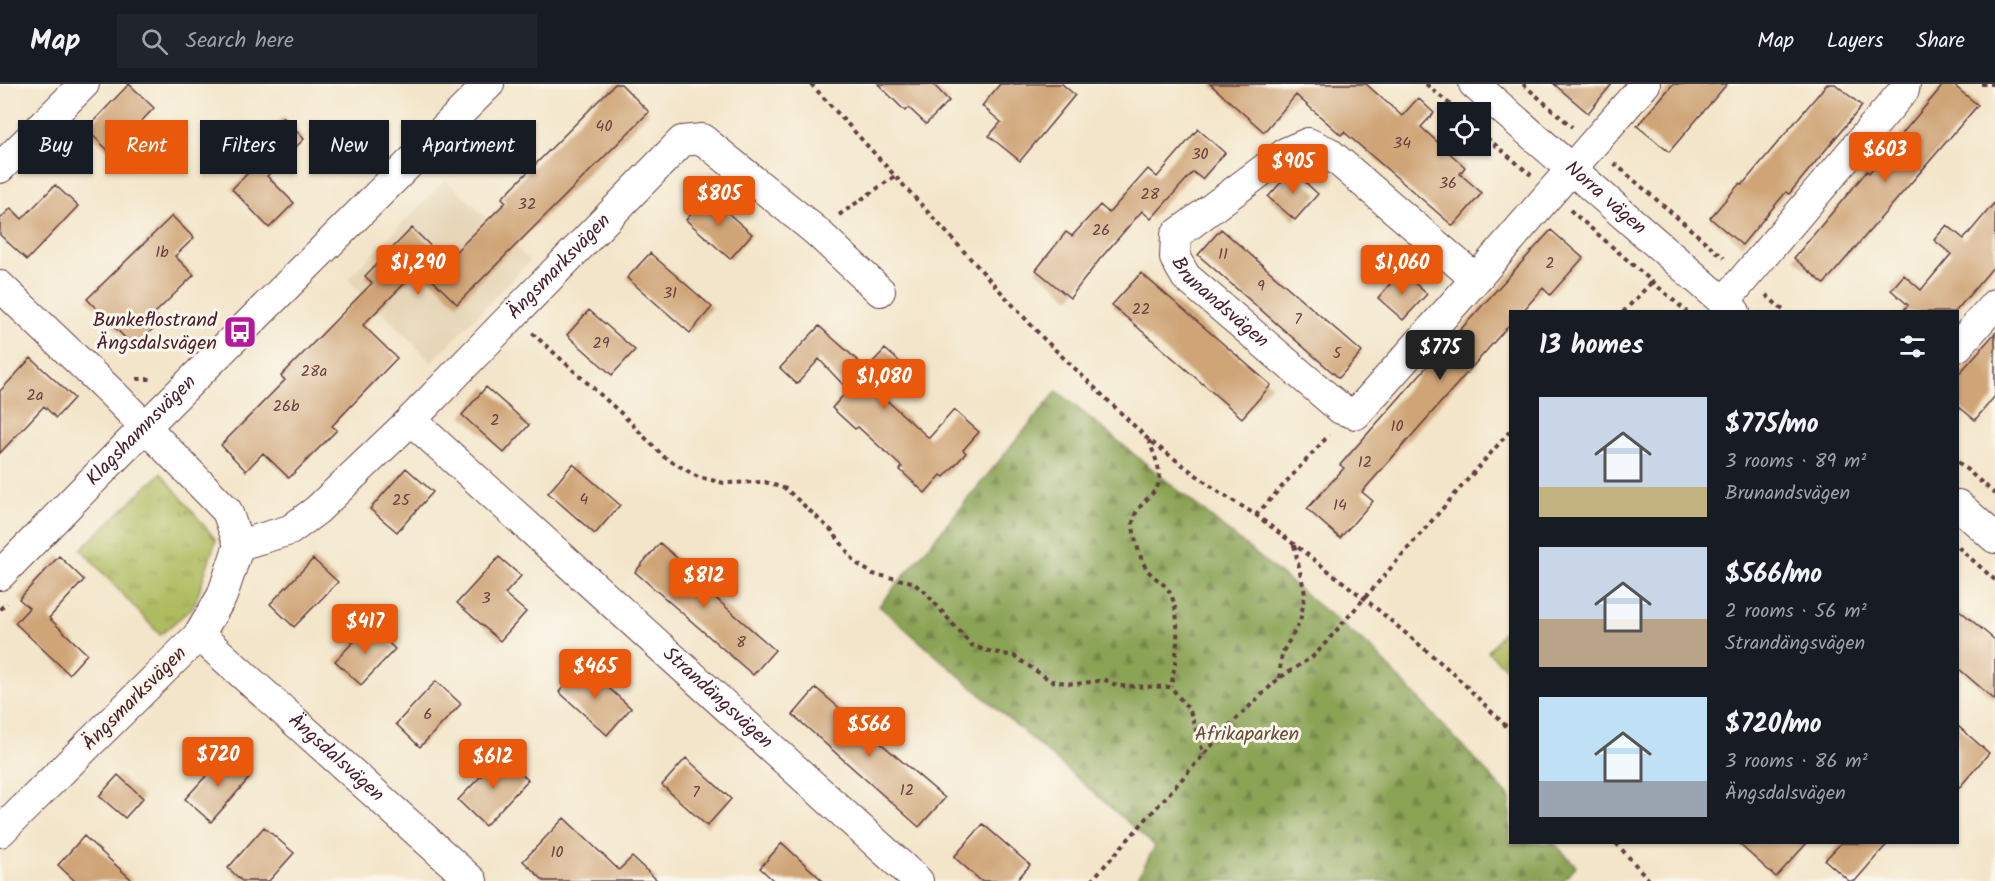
<!DOCTYPE html>
<html lang="en">
<head>
<meta charset="utf-8">
<style>
	body { margin:0; font-family:Kalam,sans-serif; background:#20242c; color:#f1f3f6; height:100vh; display:flex; flex-direction:column; font-size:22px; white-space:nowrap }
	* { box-sizing:border-box; margin:0 }
	p { font-size:20px; color:#9ea1a6 }
	.icon { flex:none; width:33px; height:33px; fill:none; stroke:currentColor; stroke-width:2; stroke-linecap:round; stroke-linejoin:round }
	.map { position:relative; flex:1; overflow:hidden }
	.sheet { position:absolute; left:1509px; top:226px; width:450px; height:534px; display:flex; flex-direction:column; background:#171b24; border-radius:0px; box-shadow:0 2px 4px #0004 }
	.sheet>* { flex:none }
	.banner { position:absolute; left:18px; top:36px; width:570px; height:54px; display:flex; gap:12px }
	.fabs { position:absolute; left:1437px; top:18px; display:grid; gap:12px }
	.fabs a { display:grid; place-items:center; width:54px; height:54px; border-radius:0px; background:#171b24; box-shadow:0 2px 4px #0004; font-size:30px }
	.price { position:absolute; translate:-50% -51px; padding:0 14px; border-radius:6px; background:#ea580c; color:#fff; font-size:20px; line-height:39px; filter:drop-shadow(0 2px 3px #0008) }
	.price::after { content:''; position:absolute; left:50%; top:36px; width:18px; height:14px; margin-left:-9px; background:inherit; clip-path:polygon(0 0,100% 0,50% 100%) }
	.price.selected { background:#222; color:#fff }
	ul { padding:0; list-style:none }
	li { display:flex; align-items:center; gap:18px; height:150px; padding:0 30px }
	li span { display:grid; place-items:center; flex:none; width:168px; height:120px; border-radius:0px; color:#555 }
	li>.icon { margin-inline-start:auto }
	span .icon { width:72px; height:72px; fill:#fffc; stroke-width:1 }
	li b { font-size:26px }
	h2 { display:flex; justify-content:space-between; align-items:center; height:72px; padding:0 30px; font-size:26px }
	.pill { padding:0 21px; border-radius:0px; background:#171b24; box-shadow:0 2px 4px #0004; font-size:21px; line-height:54px }
	.pill.selected { background:#ea580c; color:#fff }
	header { display:flex; align-items:center; gap:36px; box-sizing:border-box; height:84px; padding:0 30px; background:#171b24; border-bottom:2px solid #363941 }
	header strong { font-size:28px }
	nav { display:flex; gap:33px; margin-inline-start:auto; font-size:21px }
	.search { width:420px; height:54px; background:#20242c; display:flex; align-items:center; gap:15px; box-sizing:border-box; padding:0 21px; border-radius:0px; color:#9ea1a6; font-size:22px }
	.map>svg:first-child { display:block }
	.built { fill:#e6d5b7 }
	.grass { fill:url(#grass-tufts); stroke:#7c6d44; stroke-width:1.5 }
	.forest { fill:url(#forest-firs); stroke:#6a6140; stroke-width:1.5 }
	.park { fill:url(#park-crowns); stroke:#7c6d44; stroke-width:1.5 }
	.building { fill:#cfa477 }
	.lines { fill:none; stroke-linecap:round; stroke-linejoin:round }
	.minor-casing { stroke:#633d43; stroke-width:32 }
	.path { stroke:#633d43; stroke-width:4; stroke-dasharray:4.5 4.5; stroke-linecap:butt }
	.minor { stroke:#fff; stroke-width:30 }
	.labels { text-anchor:middle; dominant-baseline:central; stroke-width:6; stroke-linejoin:round; paint-order:stroke }
	.number-label { font-size:16px; fill:#6b403e }
	.street-label { font-size:20px; fill:#4a1f2b; stroke:#fbf7ec }
	.poi-label { font-size:20px; fill:#4a1f2b; stroke:#fbf7ec; text-anchor:end }
	.park-label { font-size:20px; fill:#684e3a; stroke:#fbf7ec }
</style>
</head>
<body>
<header>
<strong>Map</strong>
<div class="search"><svg class="icon" aria-label="search" viewBox="0 0 24 24"><circle cx="10" cy="10" r="6"/><path d="M15 15l6 6"/></svg>Search here</div>
<nav><a>Map</a><a>Layers</a><a>Share</a></nav>
</header>
<div class="map">
<svg width="1995" height="797" viewBox="0 0 1995 797">
	<defs>
		<pattern id="grass-tufts" width="24" height="20" patternUnits="userSpaceOnUse" patternTransform="scale(1.5)"><rect width="24" height="20" fill="#aebb5e"/><path d="M3 7l-1-3M5 7V3M7 7l1-3M15 17l-1-3M17 17v-4M19 17l1-3" fill="none" stroke="#90974e"/></pattern>
		<pattern id="forest-firs" width="22" height="20" patternUnits="userSpaceOnUse" patternTransform="scale(1.5)"><rect width="22" height="20" fill="#8aa355"/><path d="M5 1l3.5 6h-7zM16 11l3.5 6h-7z" fill="#738447"/></pattern>
		<pattern id="park-crowns" width="20" height="18" patternUnits="userSpaceOnUse" patternTransform="scale(1.5)"><rect width="20" height="18" fill="#aebb5e"/><path d="M2 6a3 3 0 1 1 6 0M12 15a3 3 0 1 1 6 0" fill="none" stroke="#90974e"/></pattern>
	</defs>
	<rect width="100%" height="100%" fill="#fbf7ec"/>
	<filter id="ink" filterUnits="userSpaceOnUse"><feTurbulence type="fractalNoise" baseFrequency=".0167" numOctaves="2"/><feDisplacementMap in="SourceGraphic" scale="12" xChannelSelector="R" yChannelSelector="G"/><feConvolveMatrix kernelMatrix="1 2 1 2 8 2 1 2 1" color-interpolation-filters="sRGB"/></filter>
	<filter id="wash" filterUnits="userSpaceOnUse"><feTurbulence type="fractalNoise" baseFrequency=".008" numOctaves="4" result="noise"/><feDisplacementMap in="SourceGraphic" scale="24" xChannelSelector="R" yChannelSelector="G"/><feGaussianBlur stdDeviation="1.35" result="paint"/><feColorMatrix in="noise" values="0 0 0 0 0 0 0 0 0 0 0 0 0 0 0 0 0 1.4 0 .05"/><feComposite in="paint" operator="in"/></filter>
	<g filter="url(#wash)">
		<rect width="100%" height="100%" fill="#f3e5c9"/>
		<path class="built" d="M 446,95 L 530,177 L 432,278 L 348,195 Z"/>
		<path class="grass" d="M 161,389 L 216,456 L 194,522 L 160,551 L 81,465 Z"/>
		<path class="forest" d="M 1057,307 L 1373,566 L 1510,713 L 1510,759 L 1554,759 L 1576,782 L 1563,797 L 1136,797 L 1155,762 L 879,522 Z"/>
		<path class="park" d="M 1508,541 L 1510,542 L 1510,588 L 1488,568 Z"/>
		<g id="blocks">
			<path class="building" d="M 129,0 L 154,24 L 111,69 L 86,45 Z
				M 615,0 L 621,0 L 649,28 L 457,220 L 420,184 L 363,241 L 397,274 L 332,342 L 337,346 L 289,394 L 263,369 L 246,387 L 221,361 L 285,296 L 281,292 L 372,199 L 365,192 L 412,144 L 446,177 L 506,118 L 502,114 Z
				M 878,0 L 933,0 L 949,17 L 926,40 L 909,24 L 905,27 Z
				M 1000,0 L 1062,0 L 1075,11 L 1020,77 L 989,52 L 1001,38 L 982,22 Z
				M 1210,0 L 1366,0 L 1402,32 L 1418,14 L 1434,29 L 1421,43 L 1465,83 L 1460,90 L 1482,109 L 1453,142 L 1344,48 L 1341,51 L 1296,11 L 1264,48 Z
				M 1554,0 L 1612,0 L 1588,29 Z
				M 1673,0 L 1727,0 L 1669,68 L 1637,42 Z
				M 1827,0 L 1835,0 L 1862,22 L 1789,110 L 1786,108 L 1742,161 L 1710,134 L 1740,99 L 1742,101 Z
				M 1944,0 L 1952,0 L 1978,21 L 1824,200 L 1794,174 L 1867,87 L 1869,89 Z
				M 283,33 L 304,55 L 267,92 L 294,119 L 269,144 L 232,105 L 249,88 L 238,77 Z
				M 1198,45 L 1225,69 L 1202,95 L 1193,88 L 1151,135 L 1142,127 L 1100,175 L 1070,214 L 1036,186 L 1066,148 L 1072,152 L 1100,121 L 1109,129 L 1148,85 L 1157,93 Z
				M 1292,86 L 1318,110 L 1295,136 L 1268,113 Z
				M 55,101 L 78,122 L 27,176 L 0,151 L 0,135 L 11,124 L 22,135 Z
				M 707,111 L 752,150 L 730,175 L 686,136 Z
				M 1995,118 L 1995,181 L 1955,228 L 1902,228 L 1908,221 L 1891,206 L 1904,191 L 1921,206 L 1951,170 L 1934,156 L 1947,141 L 1964,155 Z
				M 172,132 L 194,154 L 175,172 L 194,191 L 154,230 L 161,237 L 134,263 L 87,215 Z
				M 1221,145 L 1362,268 L 1339,294 L 1198,171 Z
				M 1551,146 L 1583,174 L 1550,211 L 1543,204 L 1522,228 L 1510,228 L 1510,240 L 1362,408 L 1373,417 L 1340,454 L 1307,425 L 1344,384 L 1340,381 L 1431,278 Z
				M 650,169 L 712,223 L 690,249 L 627,194 Z
				M 1401,187 L 1427,210 L 1403,236 L 1378,214 Z
				M 1141,189 L 1271,301 L 1242,334 L 1112,221 Z
				M 589,226 L 635,266 L 612,291 L 567,251 Z
				M 819,242 L 864,282 L 867,279 L 870,281 L 885,265 L 909,286 L 884,314 L 929,354 L 954,326 L 979,348 L 963,366 L 966,369 L 944,393 L 941,391 L 925,409 L 900,386 L 902,383 L 858,343 L 855,345 L 832,324 L 848,306 L 819,275 L 797,300 L 780,284 Z
				M 1995,249 L 1995,312 L 1975,336 L 1958,322 L 1958,291 Z
				M 31,274 L 74,314 L 56,334 L 44,322 L 0,369 L 0,307 Z
				M 486,303 L 529,341 L 504,369 L 462,331 Z
				M 573,380 L 620,421 L 595,450 L 548,409 Z
				M 406,384 L 433,408 L 397,448 L 370,425 Z
				M 660,459 L 707,501 L 704,504 L 775,566 L 753,591 L 635,488 Z
				M 59,472 L 84,496 L 49,534 L 87,570 L 69,590 L 15,539 L 29,524 L 19,515 Z
				M 499,473 L 521,492 L 505,510 L 526,528 L 500,557 L 457,519 Z
				M 313,475 L 338,498 L 294,543 L 270,520 Z
				M 1958,525 L 1995,556 L 1995,616 L 1958,584 Z
				M 370,541 L 395,565 L 361,601 L 335,577 Z
				M 583,581 L 631,624 L 607,651 L 559,608 Z
				M 436,597 L 461,620 L 420,663 L 396,640 Z
				M 816,604 L 945,714 L 919,743 L 793,631 Z
				M 1958,642 L 1989,669 L 1958,705 Z
				M 226,670 L 251,692 L 211,738 L 185,715 Z
				M 501,671 L 528,696 L 485,742 L 458,716 Z
				M 686,674 L 731,715 L 707,742 L 662,701 Z
				M 118,691 L 143,714 L 125,734 L 99,712 Z
				M 564,734 L 619,786 L 632,773 L 658,797 L 544,797 L 523,777 Z
				M 983,740 L 1030,781 L 1016,797 L 981,797 L 954,773 Z
				M 264,743 L 294,769 L 269,797 L 242,797 L 228,784 Z
				M 84,752 L 133,797 L 75,797 L 58,781 Z
				M 782,759 L 823,797 L 774,797 L 760,784 Z
				M 1738,759 L 1807,759 L 1776,793 Z
				M 1841,759 L 1888,759 L 1855,797 L 1849,797 L 1825,776 Z"/>
		</g>
	</g>
	<g filter="url(#ink)">
		<use href="#blocks" fill-opacity="0" stroke="#633d43" stroke-width="1.5"/>
		<g class="lines">
			<g class="minor-casing">
				<g id="minor">
					<path id="s1" d="M 1474,0 L 1735,228"/>
					<path d="M 0,84 L 84,0"/>
					<path id="s2" d="M 1476,195 L 1328,68 L 1308,59 L 1287,68 L 1176,151 L 1175,174 L 1186,193 L 1341,325 L 1356,330 L 1476,195 L 1645,0"/>
					<path d="M 0,202 L 113,310 L 227,427 L 239,461 L 222,512 L 199,551 L 0,748"/>
					<path d="M 1724,218 L 1904,6 L 1905,0"/>
					<path d="M 1958,262 L 1995,220"/>
					<path id="s3" d="M 411,336 L 918,797"/>
					<path d="M 1958,421 L 1995,454"/>
					<path id="s4" d="M 239,461 L 290,446 L 317,426 L 411,336 L 682,57 L 702,55 L 816,147 L 880,207"/>
					<path id="s5" d="M 0,491 L 145,343 L 489,0"/>
					<path id="s6" d="M 199,551 L 472,797"/>
				</g>
			</g>
			<path class="path" d="M 811,0 L 1043,254 L 1149,356 L 1219,408 L 1256,431 L 1365,515 L 1453,589 L 1510,646
				M 1426,0 L 1459,28
				M 1523,0 L 1572,43
				M 1981,0 L 1995,0
				M 1480,48 L 1531,91
				M 1614,79 L 1724,174
				M 1570,126 L 1687,228
				M 839,131 L 895,92
				M 1766,211 L 1785,228
				M 1623,228 L 1654,196
				M 532,249 L 623,331 L 664,373 L 698,393 L 724,399 L 765,398 L 786,405 L 832,447 L 856,479 L 873,490 L 912,498 L 925,508 L 971,561 L 984,566 L 1014,572 L 1051,597 L 1075,600 L 1105,596 L 1118,602 L 1171,603 L 1190,627 L 1204,671
				M 137,295 L 154,295
				M 1149,356 C 1153,369 1163,388 1158,401 C 1153,413 1133,423 1133,440 C 1133,450 1140,475 1146,484 C 1151,493 1164,498 1169,507 C 1183,531 1176,576 1171,603
				M 1958,378 L 1995,410
				M 1256,431 L 1329,351
				M 1958,463 L 1995,496
				M 0,525 L 7,519
				M 1279,594 L 1282,569 L 1300,538 L 1305,510 L 1294,461
				M 1616,759 L 1650,797
				M 1091,797 L 1230,641 L 1278,595 L 1315,571 L 1510,347"/>
			<use href="#minor" class="minor"/>
		</g>
	</g>
	<defs>
		<g id="bus-square" transform="scale(1.725)"><rect x="-9" y="-9" width="18" height="18" rx="4" fill="#b5179e" stroke="#fbf7ec"/><path d="M-5-6H5V4H4V6H2V4H-2V6H-4V4H-5ZM-3.5-4V0h7V-4ZM-3.5 1.2v1.5H-2V1.2ZM2 1.2v1.5H3.5V1.2Z" fill="#fff"/></g>
	</defs>
	<g fill-rule="evenodd">
		<use href="#bus-square" x="240" y="248"/>
	</g>
	<g class="labels">
		<g class="number-label">
			<text x="604" y="42">40</text>
			<text x="1402" y="59">34</text>
			<text x="1200" y="70">30</text>
			<text x="1448" y="99">36</text>
			<text x="1150" y="110">28</text>
			<text x="527" y="120">32</text>
			<text x="1101" y="146">26</text>
			<text x="162" y="168">1b</text>
			<text x="1223" y="170">11</text>
			<text x="1550" y="179">2</text>
			<text x="1261" y="202">9</text>
			<text x="670" y="209">31</text>
			<text x="1141" y="225">22</text>
			<text x="1298" y="235">7</text>
			<text x="601" y="259">29</text>
			<text x="1337" y="269">5</text>
			<text x="314" y="287">28a</text>
			<text x="35" y="311">2a</text>
			<text x="286" y="322">26b</text>
			<text x="495" y="336">2</text>
			<text x="1397" y="342">10</text>
			<text x="1365" y="378">12</text>
			<text x="584" y="415">4</text>
			<text x="401" y="416">25</text>
			<text x="1340" y="421">14</text>
			<text x="486" y="514">3</text>
			<text x="741" y="558">8</text>
			<text x="428" y="630">6</text>
			<text x="907" y="706">12</text>
			<text x="696" y="708">7</text>
			<text x="557" y="768">10</text>
		</g>
		<g class="street-label">
			<text stroke="none"><textPath href="#s1" startOffset="174">Norra vägen</textPath></text>
			<text stroke="none"><textPath href="#s4" startOffset="430">Ängsmarksvägen</textPath></text>
			<text stroke="none"><textPath href="#s2" startOffset="465">Brunandsvägen</textPath></text>
			<text stroke="none"><textPath href="#s5" startOffset="202">Klagshamnsvägen</textPath></text>
			<text transform="translate(135 615) rotate(-45)">Ängsmarksvägen</text>
			<text stroke="none"><textPath href="#s3" startOffset="414">Strandängsvägen</textPath></text>
			<text stroke="none"><textPath href="#s6" startOffset="184">Ängsdalsvägen</textPath></text>
		</g>
		<g class="poi-label">
			<text x="217" y="237">Bunkeflostrand<tspan x="217" dy="23">Ängsdalsvägen</tspan></text>
		</g>
		<g class="park-label">
			<text x="1247" y="651">Afrikaparken</text>
		</g>
	</g>
</svg>
<div class="fabs">
<a><svg class="icon" aria-label="locate" viewBox="0 0 24 24"><circle cx="12" cy="12" r="6"/><path d="M12 2v4M12 18v4M2 12h4M18 12h4"/></svg></a>
</div>
<b class="price" style="left:1885px;top:99px">$603</b>
<b class="price" style="left:1293px;top:111px">$905</b>
<b class="price" style="left:719px;top:143px">$805</b>
<b class="price" style="left:418px;top:212px">$1,290</b>
<b class="price" style="left:1402px;top:212px">$1,060</b>
<b class="price selected" style="left:1440px;top:297px">$775</b>
<b class="price" style="left:884px;top:326px">$1,080</b>
<b class="price" style="left:704px;top:525px">$812</b>
<b class="price" style="left:365px;top:571px">$417</b>
<b class="price" style="left:595px;top:616px">$465</b>
<b class="price" style="left:869px;top:674px">$566</b>
<b class="price" style="left:218px;top:704px">$720</b>
<b class="price" style="left:493px;top:706px">$612</b>
<div class="banner">
<a class="pill">Buy</a>
<a class="pill selected">Rent</a>
<a class="pill">Filters</a>
<a class="pill">New</a>
<a class="pill">Apartment</a>
</div>
<section class="sheet">
<h2>13 homes<svg class="icon" aria-label="filters" viewBox="0 0 24 24"><path d="M4 7h16M4 17h16"/><circle cx="9" cy="7" r="2"/><circle cx="15" cy="17" r="2"/></svg></h2>
<ul>
<li><span style="background:linear-gradient(#c9d6e8 75%,#c2b280 0)"><svg class="icon" aria-label="home" viewBox="0 0 24 24"><path d="M3 11l9-7 9 7M6 9v11h12V9"/></svg></span><div><b>$775/mo</b><p>3 rooms · 89 m²</p><p>Brunandsvägen</p></div></li>
<li><span style="background:linear-gradient(#c9d6e8 60%,#b9a48a 0)"><svg class="icon" aria-label="home" viewBox="0 0 24 24"><path d="M3 11l9-7 9 7M6 9v11h12V9"/></svg></span><div><b>$566/mo</b><p>2 rooms · 56 m²</p><p>Strandängsvägen</p></div></li>
<li><span style="background:linear-gradient(#bfe0f5 70%,#9aa5b1 0)"><svg class="icon" aria-label="home" viewBox="0 0 24 24"><path d="M3 11l9-7 9 7M6 9v11h12V9"/></svg></span><div><b>$720/mo</b><p>3 rooms · 86 m²</p><p>Ängsdalsvägen</p></div></li>
</ul>
</section>
</div>
</body>
</html>
